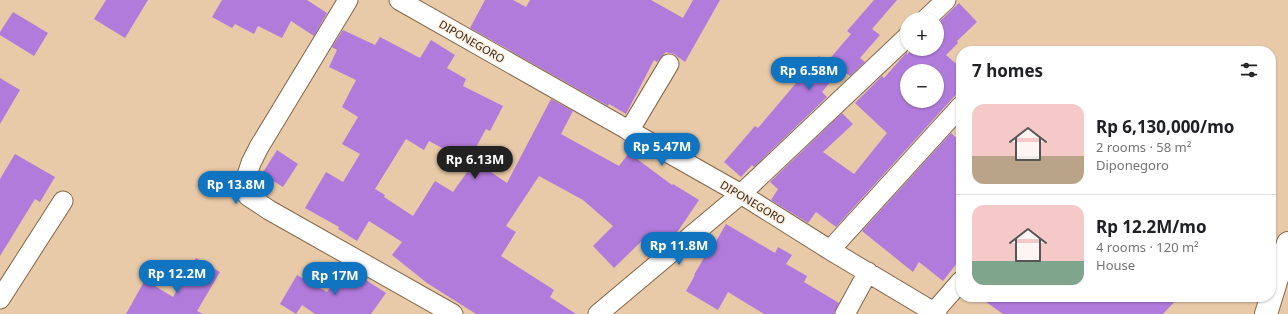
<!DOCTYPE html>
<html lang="en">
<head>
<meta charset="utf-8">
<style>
	body { margin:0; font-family:"Noto Sans",sans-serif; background:#f6f6f6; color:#202124; height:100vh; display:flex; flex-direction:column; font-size:15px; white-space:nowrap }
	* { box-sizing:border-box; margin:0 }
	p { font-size:13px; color:#757577 }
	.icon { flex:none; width:22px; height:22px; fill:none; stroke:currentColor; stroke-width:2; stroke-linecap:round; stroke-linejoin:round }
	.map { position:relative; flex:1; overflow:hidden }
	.side { position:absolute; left:956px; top:46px; width:320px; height:256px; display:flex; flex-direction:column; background:#fff; border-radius:16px; box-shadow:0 1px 3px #0004 }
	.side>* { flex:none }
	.buttons { position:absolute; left:900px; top:12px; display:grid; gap:8px }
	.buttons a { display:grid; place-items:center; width:44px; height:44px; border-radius:50%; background:#fff; box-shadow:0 1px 3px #0004; font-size:20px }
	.price { position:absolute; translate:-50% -34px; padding:0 9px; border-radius:14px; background:#1074c0; color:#fff; font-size:13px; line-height:26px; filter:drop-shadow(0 1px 2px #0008) }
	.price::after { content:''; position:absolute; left:50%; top:24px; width:12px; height:9px; margin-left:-6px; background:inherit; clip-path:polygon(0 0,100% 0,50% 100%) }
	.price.on { background:#222; color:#fff }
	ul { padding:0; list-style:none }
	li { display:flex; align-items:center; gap:12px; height:100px; padding:0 16px }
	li+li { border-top:1px solid #e0e0e0 }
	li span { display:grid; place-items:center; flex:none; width:112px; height:80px; border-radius:12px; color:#555 }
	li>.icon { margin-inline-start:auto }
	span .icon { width:48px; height:48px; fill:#fffc; stroke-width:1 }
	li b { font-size:17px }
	h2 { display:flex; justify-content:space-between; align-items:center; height:48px; padding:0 16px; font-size:17px }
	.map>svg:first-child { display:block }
	.building { fill:#b17bdb; fill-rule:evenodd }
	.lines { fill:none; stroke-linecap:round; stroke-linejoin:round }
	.street-casing { stroke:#836749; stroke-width:21 }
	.secondary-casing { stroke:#836749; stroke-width:24 }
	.street { stroke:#fff; stroke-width:19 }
	.secondary { stroke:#fff; stroke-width:22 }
	.labels { text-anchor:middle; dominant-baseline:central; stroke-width:3; stroke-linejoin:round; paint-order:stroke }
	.street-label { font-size:11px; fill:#32271a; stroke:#feeedd }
</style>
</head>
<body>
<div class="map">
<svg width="1288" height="314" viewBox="0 0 1288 314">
	<rect width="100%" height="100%" fill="#e9caa8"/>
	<path class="building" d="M 106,0 L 148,0 L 125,38 L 94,19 Z
		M 222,0 L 307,0 L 327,13 L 314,36 L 291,21 L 282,38 L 258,26 L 254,34 L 235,24 L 232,28 L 212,17 Z
		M 485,0 L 513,0 L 526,7 L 530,0 L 651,0 L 683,18 L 693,0 L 720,0 L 685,62 L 674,54 L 666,52 L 657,62 L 654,60 L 626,114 L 609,104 L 608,106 L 470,28 Z
		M 874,0 L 897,0 L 872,29 L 880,35 L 860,58 L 865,62 L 850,76 L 841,69 L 822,92 L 827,97 L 754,167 L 752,165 L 741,177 L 724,162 L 755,126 L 758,128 L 819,56 L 827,62 L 851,34 L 847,31 Z
		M 959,3 L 977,22 L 957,41 L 958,43 L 946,55 L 961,68 L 961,89 L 836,227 L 816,212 L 808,223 L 771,200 L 778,189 L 770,182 L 842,113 L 853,124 L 823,152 L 854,174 L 887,133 L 855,103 L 882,76 L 884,78 L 907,52 L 907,55 L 912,49 L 937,49 L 937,24 ZM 907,71 L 937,71 L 937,101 L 907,101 Z
		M 13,12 L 48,33 L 34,56 L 0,35 L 0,32 Z
		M 343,30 L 375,45 L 380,37 L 420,58 L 431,40 L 455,55 L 447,68 L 466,79 L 463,86 L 503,106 L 490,131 L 486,129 L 468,162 L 429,141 L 424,150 L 406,139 L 375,189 L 385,195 L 384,197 L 413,216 L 435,181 L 453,192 L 475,161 L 507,183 L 551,99 L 573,111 L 561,134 L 619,166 L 629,153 L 672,185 L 673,184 L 699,200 L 676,234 L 665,244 L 649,234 L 614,268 L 593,246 L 613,226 L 583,200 L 539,176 L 506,226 L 516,232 L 501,256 L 554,290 L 550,297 L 576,314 L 476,314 L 427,283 L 392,255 L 402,242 L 369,221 L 357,241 L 338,229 L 339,227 L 305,208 L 326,172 L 343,182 L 360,154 L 342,144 L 358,117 L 342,107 L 356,80 L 329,67 L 337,50 L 332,47 Z
		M 0,78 L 20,90 L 0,124 Z
		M 951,133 L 961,142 L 961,258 L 943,281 L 919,262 L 913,272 L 862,231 Z
		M 277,150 L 298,164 L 283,187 L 262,174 Z
		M 15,154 L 55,177 L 40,202 L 35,199 L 0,256 L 0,179 Z
		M 726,224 L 775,253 L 778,247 L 792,255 L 786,264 L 807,276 L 804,282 L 839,303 L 834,314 L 764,314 L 728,292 L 718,310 L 686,291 L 695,275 L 694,275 L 708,251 L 710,252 Z
		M 196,258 L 220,272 L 197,311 L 203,314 L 126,314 L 145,280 L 173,297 Z
		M 346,266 L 367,278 L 366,280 L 386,293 L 371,314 L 315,314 L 302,305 L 296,314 L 280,304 L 297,275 L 327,292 Z
		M 979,297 L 1179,297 L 1163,314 L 1003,314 Z"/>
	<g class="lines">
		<g class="street-casing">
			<path id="street" d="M 348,0 L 259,147 L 251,163 L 245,181 L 245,191 L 248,196 L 269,210 L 453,314
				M 399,0 L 741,194 L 830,250 L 937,314
				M 926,19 L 946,0
				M 629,131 L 669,64
				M 830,250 L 961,106
				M 0,299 L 63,201
				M 934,312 L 961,281
				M 598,314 L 741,194 L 907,37
				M 845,314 L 868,272"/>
		</g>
		<g class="secondary-casing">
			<path id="secondary" d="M 1266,314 L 1288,243"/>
		</g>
		<use href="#street" class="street"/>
		<use href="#secondary" class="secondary"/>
	</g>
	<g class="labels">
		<g class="street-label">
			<text transform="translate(472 41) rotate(30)">DIPONEGORO</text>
			<text transform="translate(753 202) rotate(31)">DIPONEGORO</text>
		</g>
	</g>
</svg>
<div class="buttons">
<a>+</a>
<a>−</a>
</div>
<b class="price" style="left:809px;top:91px">Rp 6.58M</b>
<b class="price" style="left:662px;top:167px">Rp 5.47M</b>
<b class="price on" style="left:475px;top:180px">Rp 6.13M</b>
<b class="price" style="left:236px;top:205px">Rp 13.8M</b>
<b class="price" style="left:679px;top:266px">Rp 11.8M</b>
<b class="price" style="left:177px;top:294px">Rp 12.2M</b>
<b class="price" style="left:335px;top:296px">Rp 17M</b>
<section class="side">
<h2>7 homes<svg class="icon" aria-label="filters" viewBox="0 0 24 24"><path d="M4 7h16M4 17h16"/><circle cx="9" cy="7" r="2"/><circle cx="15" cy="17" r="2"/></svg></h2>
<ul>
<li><span style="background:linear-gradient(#f6c9c9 65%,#b9a48a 0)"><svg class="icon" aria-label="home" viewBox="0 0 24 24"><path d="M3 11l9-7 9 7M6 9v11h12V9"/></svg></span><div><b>Rp 6,130,000/mo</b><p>2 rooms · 58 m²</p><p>Diponegoro</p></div></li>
<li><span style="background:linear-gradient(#f6c9c9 70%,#7fa58c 0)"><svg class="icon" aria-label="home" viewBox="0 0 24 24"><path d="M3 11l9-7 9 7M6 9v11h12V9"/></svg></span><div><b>Rp 12.2M/mo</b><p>4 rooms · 120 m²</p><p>House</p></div></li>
</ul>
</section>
</div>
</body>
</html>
